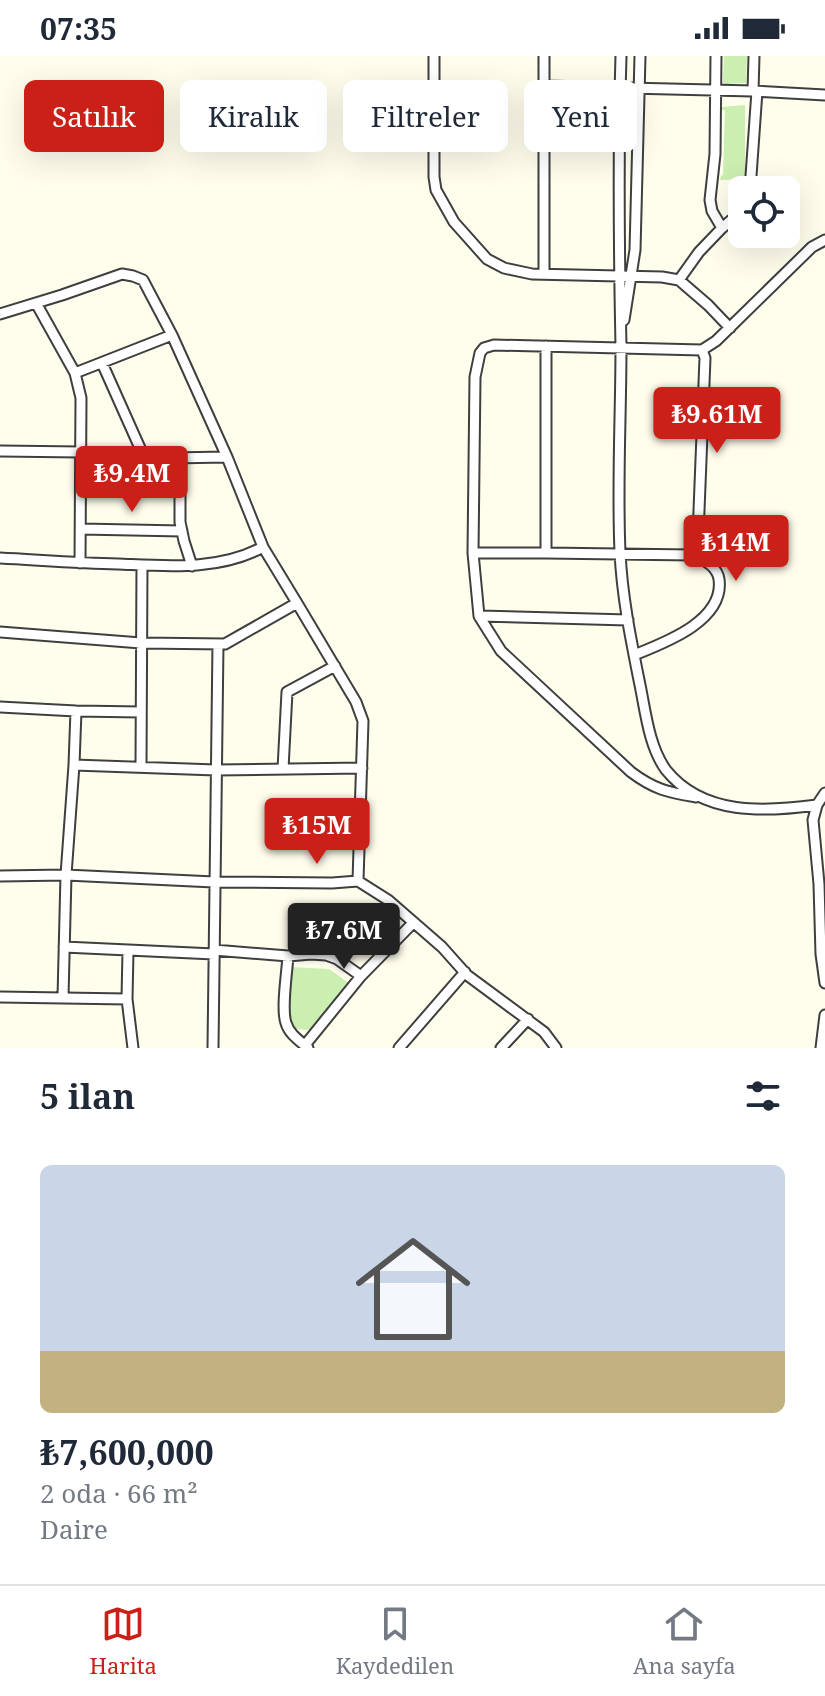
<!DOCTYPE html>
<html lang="tr">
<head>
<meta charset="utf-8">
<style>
	body { margin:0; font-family:"Noto Serif",serif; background:#f6f6f7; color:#1f2937; height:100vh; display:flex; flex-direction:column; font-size:30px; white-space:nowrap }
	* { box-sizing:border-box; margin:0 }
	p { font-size:26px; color:#747a83 }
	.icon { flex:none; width:44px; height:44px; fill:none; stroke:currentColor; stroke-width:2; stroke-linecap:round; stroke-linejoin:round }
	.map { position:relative; height:992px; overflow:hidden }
	.side { display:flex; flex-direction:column; background:#fff; flex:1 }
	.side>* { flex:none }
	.banner { position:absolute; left:24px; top:24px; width:778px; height:72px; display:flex; gap:16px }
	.controls { position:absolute; left:728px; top:120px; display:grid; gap:16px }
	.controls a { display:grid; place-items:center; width:72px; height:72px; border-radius:12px; background:#fff; box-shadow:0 8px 32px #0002; font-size:40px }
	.price { position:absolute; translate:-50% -68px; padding:0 18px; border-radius:8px; background:#ca2017; color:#fff; font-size:26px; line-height:52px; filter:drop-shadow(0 2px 4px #0008) }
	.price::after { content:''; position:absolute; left:50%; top:48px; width:24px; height:18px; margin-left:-12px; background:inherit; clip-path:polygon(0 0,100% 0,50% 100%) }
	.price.on { background:#222; color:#fff }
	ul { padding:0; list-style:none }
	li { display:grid; align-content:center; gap:16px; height:424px; padding:0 40px }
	li span { display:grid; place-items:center; height:248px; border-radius:12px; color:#555 }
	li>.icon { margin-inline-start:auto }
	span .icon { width:144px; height:144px; fill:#fffc; stroke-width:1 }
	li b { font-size:34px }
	h2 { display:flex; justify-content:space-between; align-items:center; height:96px; padding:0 40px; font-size:34px }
	.tag { padding:0 28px; border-radius:12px; background:#fff; box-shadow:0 8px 32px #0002; font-size:28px; line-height:72px }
	.tag.on { background:#ca2017; color:#fff }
	.status { display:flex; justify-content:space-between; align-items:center; height:56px; padding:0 40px; background:#fff; direction:ltr }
	.status svg { height:22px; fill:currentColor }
	.menu { display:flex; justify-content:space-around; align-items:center; height:112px; border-top:2px solid #e0e1e3; background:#fff; font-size:22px; color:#747a83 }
	.menu a { display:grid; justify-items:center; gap:4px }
	.menu .on { color:#ca2017 }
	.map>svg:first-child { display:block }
	.green { fill:#cbeeb1 }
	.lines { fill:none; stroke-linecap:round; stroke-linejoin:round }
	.minor-casing { stroke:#3f3f3f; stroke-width:13 }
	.minor { stroke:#fff; stroke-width:9 }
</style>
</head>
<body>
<div class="status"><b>07:35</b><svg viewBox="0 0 49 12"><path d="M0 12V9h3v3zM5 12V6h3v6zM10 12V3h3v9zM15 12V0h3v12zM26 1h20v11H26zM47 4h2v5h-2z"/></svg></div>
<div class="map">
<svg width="825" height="992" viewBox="0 0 825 992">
	<rect width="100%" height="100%" fill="#fffdec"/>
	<path class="green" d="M 724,0 L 747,0 L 746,27 L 726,28 L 723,27 Z
		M 745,49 L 745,123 L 720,124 L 721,120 L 723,119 L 725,54 L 721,54 L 722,51 Z
		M 290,911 L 329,913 L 350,928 L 313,972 L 307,974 L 291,972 L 288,968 L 286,915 Z"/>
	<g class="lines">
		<g class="minor-casing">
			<path id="minor" d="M 434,0 L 434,121 L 436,134 L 454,166 L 487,203 L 504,212 L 532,218 L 662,221 L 679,224 L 699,196 L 722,172 L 712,155 L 710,144 L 715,98 L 716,0
				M 621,0 C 618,97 619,194 621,290 C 621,359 617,428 620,496 C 622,542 632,589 641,634 C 646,660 650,692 666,714 C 703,760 765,756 817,749
				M 545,30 L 753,35 L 825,39
				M 753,35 L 754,0
				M 750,134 L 757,35
				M 722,172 L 742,155
				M 544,218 L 544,0
				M 679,224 L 708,249 L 730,272
				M 36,247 L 75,317 L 81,342 L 80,507
				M 0,258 L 62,239 L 122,218 L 133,220 L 143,224 L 172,279 L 227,401 L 263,491 C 219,515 167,510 118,508 C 78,507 39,504 0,502
				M 624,264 L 635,194 L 640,0
				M 102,307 L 144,401
				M 75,317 L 172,279
				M 0,395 L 81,396 L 170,402 L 227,401
				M 170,402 L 180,420 L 180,466 L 184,485 L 192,510
				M 81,473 L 182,475
				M 473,497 L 546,497 L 692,499 C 703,503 717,510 719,523 C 725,565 664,587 634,599
				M 546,497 L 546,290
				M 692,499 L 696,492 L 698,480 L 705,302 L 702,294
				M 297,547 L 356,646 L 363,665 L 358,825
				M 479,560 L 628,564
				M 0,576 L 141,587 L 225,588 L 297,547 L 263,491
				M 0,651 L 76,655 L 141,656
				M 74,709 L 216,714 L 362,712
				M 141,711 L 142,509
				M 283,713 L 287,636 L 335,610
				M 825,737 L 817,749 L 813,764 L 819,828 L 821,898 L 825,927
				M 696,741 C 668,736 655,734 631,716 L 501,595 L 479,560 L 473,497 L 475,321 L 480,297 L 484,292 L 494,289 L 702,294 L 716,285 L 812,191 L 825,184
				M 0,820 L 66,819 L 214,826 L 332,827 L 358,825 L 388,844 L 442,891 L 467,919 L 544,976 L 556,992
				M 64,891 L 214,898
				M 214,894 L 288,900 L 311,898 L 326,899 L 337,903 L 361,920
				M 128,895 L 127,943 L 133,992
				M 288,900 C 287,917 281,953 286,967 C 289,978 300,985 308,992
				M 0,941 L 127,943
				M 63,941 L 66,819 L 74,709 L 76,655
				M 305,989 L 361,920 L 413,867
				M 213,992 L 218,588
				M 399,992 L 465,916
				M 501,992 L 528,963
				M 821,992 L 825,959"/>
		</g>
		<use href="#minor" class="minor"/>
	</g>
</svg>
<div class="controls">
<a><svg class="icon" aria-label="locate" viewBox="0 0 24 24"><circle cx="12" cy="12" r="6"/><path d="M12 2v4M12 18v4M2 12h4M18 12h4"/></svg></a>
</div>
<b class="price" style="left:717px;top:399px">₺9.61M</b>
<b class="price" style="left:132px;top:458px">₺9.4M</b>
<b class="price" style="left:736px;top:527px">₺14M</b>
<b class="price" style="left:317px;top:810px">₺15M</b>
<b class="price on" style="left:344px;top:915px">₺7.6M</b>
<div class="banner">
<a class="tag on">Satılık</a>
<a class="tag">Kiralık</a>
<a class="tag">Filtreler</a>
<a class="tag">Yeni</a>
</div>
</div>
<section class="side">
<h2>5 ilan<svg class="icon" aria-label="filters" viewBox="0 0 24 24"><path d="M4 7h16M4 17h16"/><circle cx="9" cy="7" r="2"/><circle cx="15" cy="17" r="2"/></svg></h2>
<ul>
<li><span style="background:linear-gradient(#c9d6e8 75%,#c2b280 0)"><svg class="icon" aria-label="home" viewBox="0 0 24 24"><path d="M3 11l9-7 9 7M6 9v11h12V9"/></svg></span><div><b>₺7,600,000</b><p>2 oda · 66 m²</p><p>Daire</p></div></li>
</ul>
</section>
<nav class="menu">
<a class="on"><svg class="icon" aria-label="map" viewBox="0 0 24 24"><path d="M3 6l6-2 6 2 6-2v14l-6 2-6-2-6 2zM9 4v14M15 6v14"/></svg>Harita</a>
<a><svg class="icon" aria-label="saved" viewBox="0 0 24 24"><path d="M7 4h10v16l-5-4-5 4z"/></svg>Kaydedilen</a>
<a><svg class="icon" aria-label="home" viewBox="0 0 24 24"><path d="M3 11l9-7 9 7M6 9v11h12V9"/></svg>Ana sayfa</a>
</nav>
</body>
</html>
